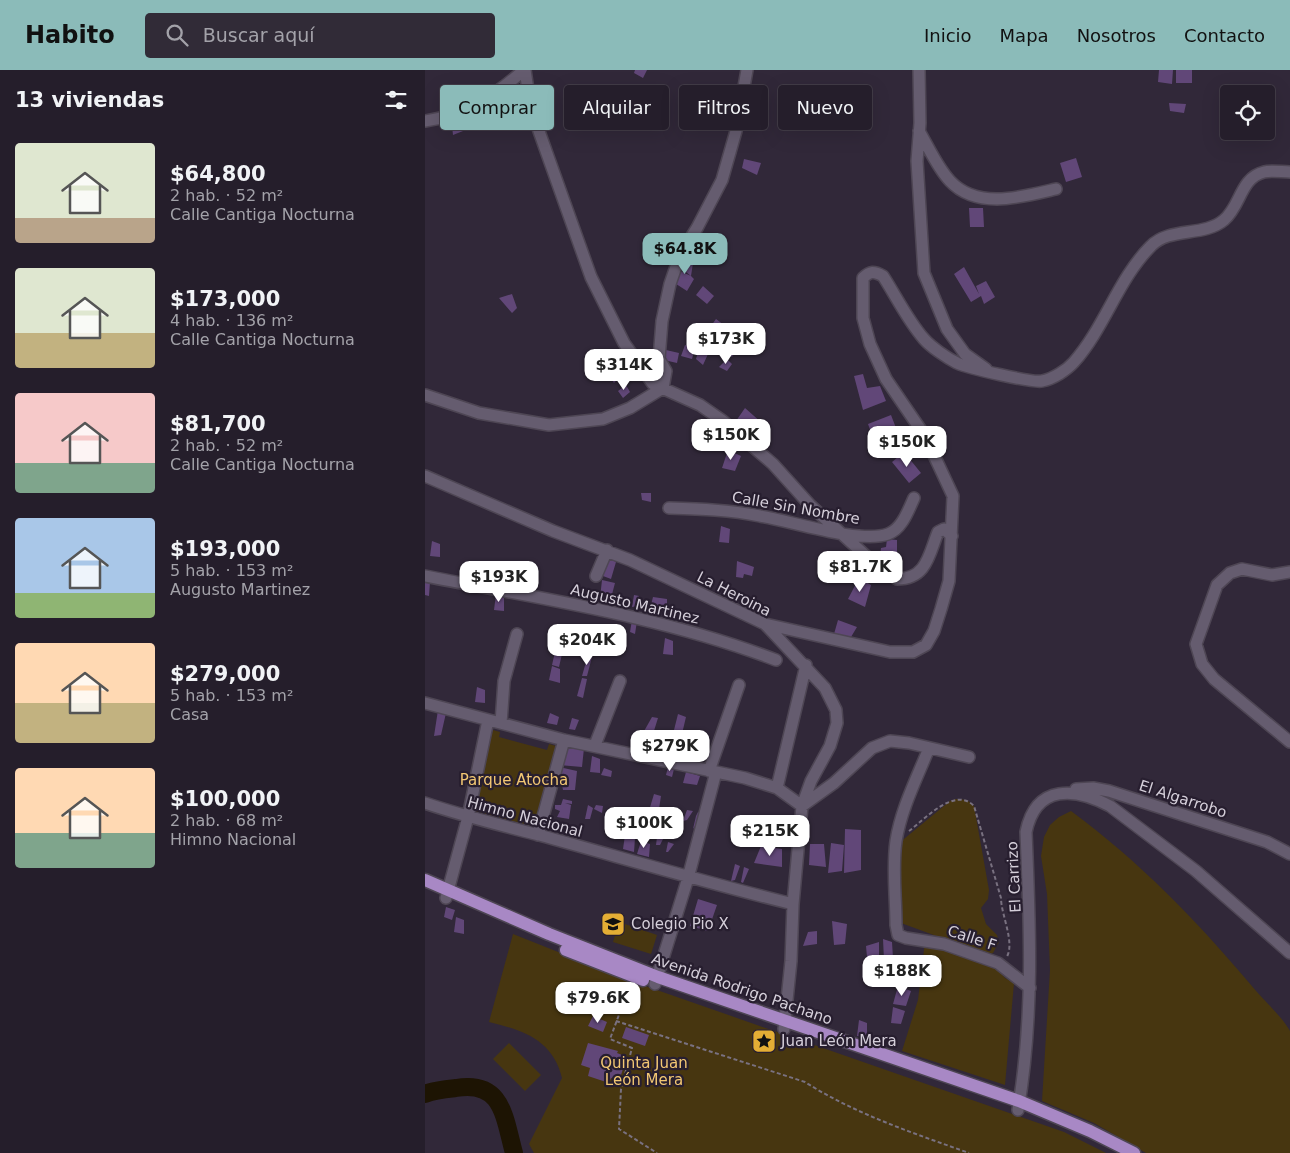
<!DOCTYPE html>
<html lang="es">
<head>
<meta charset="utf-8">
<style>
	body { margin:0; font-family:"DejaVu Sans",sans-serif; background:#312b37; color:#f1f3f6; height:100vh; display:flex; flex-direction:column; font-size:19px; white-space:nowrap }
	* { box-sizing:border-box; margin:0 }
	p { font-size:16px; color:#a3a2a9 }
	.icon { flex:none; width:28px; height:28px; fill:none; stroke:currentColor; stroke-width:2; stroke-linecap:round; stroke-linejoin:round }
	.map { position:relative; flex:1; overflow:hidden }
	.sheet { display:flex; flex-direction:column; background:#251e2b; width:425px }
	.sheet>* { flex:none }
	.hud { position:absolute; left:15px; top:15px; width:475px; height:45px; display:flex; gap:10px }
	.tools { position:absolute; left:795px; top:15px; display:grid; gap:10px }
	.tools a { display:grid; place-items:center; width:55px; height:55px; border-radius:5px; background:#251e2b; box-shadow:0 5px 20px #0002,0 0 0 1px #423c47; font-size:25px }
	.price { position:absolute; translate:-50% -42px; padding:0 11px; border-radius:10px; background:#fff; color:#222; font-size:16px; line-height:32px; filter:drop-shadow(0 1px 2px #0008) }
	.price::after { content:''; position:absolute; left:50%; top:30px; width:15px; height:11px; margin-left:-8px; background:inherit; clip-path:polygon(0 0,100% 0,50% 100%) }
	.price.on { background:#8bbbb9; color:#111 }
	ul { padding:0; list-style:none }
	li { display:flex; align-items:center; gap:15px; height:125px; padding:0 15px }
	li span { display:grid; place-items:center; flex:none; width:140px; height:100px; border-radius:5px; color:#555 }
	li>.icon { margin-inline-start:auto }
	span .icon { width:60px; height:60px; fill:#fffc; stroke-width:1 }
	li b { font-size:21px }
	h2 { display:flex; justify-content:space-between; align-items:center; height:60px; padding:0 15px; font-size:21px }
	.pill { padding:0 18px; border-radius:5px; background:#251e2b; box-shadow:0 5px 20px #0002,0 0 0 1px #423c47; font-size:18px; line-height:45px }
	.pill.on { background:#8bbbb9; color:#111 }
	header { display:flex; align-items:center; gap:30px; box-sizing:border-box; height:70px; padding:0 25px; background:#8bbbb9; color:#111 }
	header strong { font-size:24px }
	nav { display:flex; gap:28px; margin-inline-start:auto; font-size:18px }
	.search { width:350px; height:45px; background:#312b37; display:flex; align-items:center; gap:12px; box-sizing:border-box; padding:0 18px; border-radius:5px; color:#a3a2a9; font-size:19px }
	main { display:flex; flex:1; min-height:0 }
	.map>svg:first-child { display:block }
	.green { fill:#473610 }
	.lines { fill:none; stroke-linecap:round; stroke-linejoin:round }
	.river { stroke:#1d1403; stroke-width:18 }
	.building { fill:#614778 }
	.minor-casing { stroke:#4e4654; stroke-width:14 }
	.major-casing { stroke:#4e4654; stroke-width:15 }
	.path { stroke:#797180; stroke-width:2; stroke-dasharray:4 2.5; stroke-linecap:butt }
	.minor { stroke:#655c6f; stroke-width:11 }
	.major { stroke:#a888c5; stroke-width:12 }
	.labels { text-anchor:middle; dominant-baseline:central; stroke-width:4.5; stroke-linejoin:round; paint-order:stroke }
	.street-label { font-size:15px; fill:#d5cfda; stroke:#271e2f }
	.park-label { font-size:15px; fill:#f2c773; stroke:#271e2f }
	.poi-label { font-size:15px; fill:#d5cfda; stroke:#271e2f; text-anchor:start }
</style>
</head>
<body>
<header>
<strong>Habito</strong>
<div class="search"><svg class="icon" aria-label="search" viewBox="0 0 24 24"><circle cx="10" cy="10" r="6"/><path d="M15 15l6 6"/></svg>Buscar aquí</div>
<nav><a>Inicio</a><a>Mapa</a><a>Nosotros</a><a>Contacto</a></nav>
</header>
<main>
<section class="sheet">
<h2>13 viviendas<svg class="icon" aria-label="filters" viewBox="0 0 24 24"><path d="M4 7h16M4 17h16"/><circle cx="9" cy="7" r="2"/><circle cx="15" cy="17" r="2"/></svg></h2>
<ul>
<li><span style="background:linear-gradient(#dfe7d0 75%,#b9a48a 0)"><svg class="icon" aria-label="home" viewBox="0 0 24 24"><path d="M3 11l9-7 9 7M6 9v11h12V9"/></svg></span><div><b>$64,800</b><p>2 hab. · 52 m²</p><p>Calle Cantiga Nocturna</p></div></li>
<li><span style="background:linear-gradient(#dfe7d0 65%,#c2b280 0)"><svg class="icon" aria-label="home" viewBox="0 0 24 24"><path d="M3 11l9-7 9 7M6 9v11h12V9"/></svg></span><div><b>$173,000</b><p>4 hab. · 136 m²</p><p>Calle Cantiga Nocturna</p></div></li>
<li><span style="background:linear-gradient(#f6c9c9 70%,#7fa58c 0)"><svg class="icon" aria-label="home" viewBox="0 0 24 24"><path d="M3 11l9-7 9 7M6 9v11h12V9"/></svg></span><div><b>$81,700</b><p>2 hab. · 52 m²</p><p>Calle Cantiga Nocturna</p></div></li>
<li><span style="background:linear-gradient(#a9c7e8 75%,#8fb573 0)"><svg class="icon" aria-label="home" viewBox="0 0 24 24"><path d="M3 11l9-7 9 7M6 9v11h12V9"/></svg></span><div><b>$193,000</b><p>5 hab. · 153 m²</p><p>Augusto Martinez</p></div></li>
<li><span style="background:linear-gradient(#ffd9b3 60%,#c2b280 0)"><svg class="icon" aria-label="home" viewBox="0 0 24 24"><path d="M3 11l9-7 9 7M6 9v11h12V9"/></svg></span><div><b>$279,000</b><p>5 hab. · 153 m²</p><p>Casa</p></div></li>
<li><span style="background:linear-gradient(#ffd9b3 65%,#7fa58c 0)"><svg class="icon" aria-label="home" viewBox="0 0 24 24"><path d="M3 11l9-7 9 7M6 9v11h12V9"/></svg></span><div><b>$100,000</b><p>2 hab. · 68 m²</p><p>Himno Nacional</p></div></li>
</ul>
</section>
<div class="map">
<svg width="865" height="1083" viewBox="0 0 865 1083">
	<rect width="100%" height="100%" fill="#312839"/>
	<path class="green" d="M 68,660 L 75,662 L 74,667 L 122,680 L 124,674 L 131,676 L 110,757 L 47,740 Z
		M 531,729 L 542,730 L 549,736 L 564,820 L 563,829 L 556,838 L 561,854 L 572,865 L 574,872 L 568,883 L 563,885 L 476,853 L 474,773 L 525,731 Z
		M 646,741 C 714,791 772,851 826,915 C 839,931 855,944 865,961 L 865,1083 L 721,1083 L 669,1053 L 617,1031 L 625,900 L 622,824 L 616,786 L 619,767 L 625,755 L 634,747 Z
		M 194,852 L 232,865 L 226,884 L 188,872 Z
		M 88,864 L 206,911 L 639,1062 L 681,1083 L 109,1083 L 104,1074 L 137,1008 C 128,970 98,960 64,952 Z
		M 500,871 L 569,895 L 580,908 L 589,913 L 580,1015 L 477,981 L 493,930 Z
		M 84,973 L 116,1005 L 100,1021 L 68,989 Z"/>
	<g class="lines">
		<path class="river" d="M 0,1024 C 9,1020 21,1019 31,1018 C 78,1010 79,1047 89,1083"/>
	</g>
	<path class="building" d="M 210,0 L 222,0 L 218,8 L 209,3 Z
		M 734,0 L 748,0 L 747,14 L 733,12 Z
		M 751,0 L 767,0 L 767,13 L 751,13 Z
		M 29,15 L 32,23 L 21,29 L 17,20 Z
		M 744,33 L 761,34 L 759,43 L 745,41 Z
		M 40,51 L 43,59 L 28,65 L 27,56 Z
		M 651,88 L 657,107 L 641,112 L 635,93 Z
		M 319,89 L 336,93 L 332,105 L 317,98 Z
		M 544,138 L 558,138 L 559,157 L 545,157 Z
		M 256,188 L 268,193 L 266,206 L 269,209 L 262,221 L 248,212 L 253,200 L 266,206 L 257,199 Z
		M 539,197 L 554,224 L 551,216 L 561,211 L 570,227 L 559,234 L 556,226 L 546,232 L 529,204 Z
		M 278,216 L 289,226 L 282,234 L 271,225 Z
		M 87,224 L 92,238 L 87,243 L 74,228 Z
		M 291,249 L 319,270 L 307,287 L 278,267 Z
		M 260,275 L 270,278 L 267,289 L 256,286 Z
		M 274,279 L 283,284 L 278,295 L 271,289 Z
		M 241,280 L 254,283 L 252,293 L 239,290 Z
		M 188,283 L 199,302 L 189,313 L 175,291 Z
		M 302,289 L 307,294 L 302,301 L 294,297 Z
		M 438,304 L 442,318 L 455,316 L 461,331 L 438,340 L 429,306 Z
		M 201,315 L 205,322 L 198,328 L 193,321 Z
		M 320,338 L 337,353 L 328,365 L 311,351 Z
		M 466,345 L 471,358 L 448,368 L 443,354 Z
		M 303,380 L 316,386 L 310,401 L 297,398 Z
		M 479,382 L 496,403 L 484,413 L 467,392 Z
		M 216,423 L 226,423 L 226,432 L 217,430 Z
		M 296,456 L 305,459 L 304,473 L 294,472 Z
		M 462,469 L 472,470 L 472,488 L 455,487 L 456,478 L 461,477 Z
		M 7,471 L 15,474 L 15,487 L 5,486 Z
		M 182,487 L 191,492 L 186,509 L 178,506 Z
		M 312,491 L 329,497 L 327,506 L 319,504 L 318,508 L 311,507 Z
		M 434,508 L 446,515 L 440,537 L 423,529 Z
		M 177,510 L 190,513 L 185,532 L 175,528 Z
		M 0,511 L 5,512 L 4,526 L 0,525 Z
		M 71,524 L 79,527 L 79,541 L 69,540 Z
		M 209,525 L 214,526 L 213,536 L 207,537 Z
		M 228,527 L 242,529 L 242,537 L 238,537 L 237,540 L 225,539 Z
		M 207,550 L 212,551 L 210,564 L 205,562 Z
		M 413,550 L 432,557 L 426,567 L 409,564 Z
		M 172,556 L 176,557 L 170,584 L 164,584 Z
		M 240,568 L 248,571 L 248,585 L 238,584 Z
		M 130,582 L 137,584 L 134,597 L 127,595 Z
		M 163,585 L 167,587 L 162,606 L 157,606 Z
		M 127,596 L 135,599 L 135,613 L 124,610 Z
		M 157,608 L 162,609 L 158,628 L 152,626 Z
		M 52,617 L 60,620 L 60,633 L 50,632 Z
		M 13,640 L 21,643 L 16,665 L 9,666 Z
		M 125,643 L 134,647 L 132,655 L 122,653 Z
		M 253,644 L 261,647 L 256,668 L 248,664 Z
		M 227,647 L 233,648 L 228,664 L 218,663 Z
		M 147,648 L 154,650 L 150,660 L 144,659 Z
		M 241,669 L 255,674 L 253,685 L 239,685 Z
		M 140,674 L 159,678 L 157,697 L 134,695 Z
		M 167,686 L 175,689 L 175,703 L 165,702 Z
		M 134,697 L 152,701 L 150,720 L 138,720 L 137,715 L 129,713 Z
		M 243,697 L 249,699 L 247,707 L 241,705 Z
		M 179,698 L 187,701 L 186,707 L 176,705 Z
		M 261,702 L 275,706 L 272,715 L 258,713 Z
		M 229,724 L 236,726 L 231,758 L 220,754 Z
		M 138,729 L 147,731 L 147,734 L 140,733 L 146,735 L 144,749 L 132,747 L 135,741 L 130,739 L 130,735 L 136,735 Z
		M 163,735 L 168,738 L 165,749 L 160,749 Z
		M 171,735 L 178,736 L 177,743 L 169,739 Z
		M 262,740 L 268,741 L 262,750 L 258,751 Z
		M 273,742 L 279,743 L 268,759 L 271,746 Z
		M 315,745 L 328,750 L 328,759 L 316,755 Z
		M 235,756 L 241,759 L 240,763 L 233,760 Z
		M 420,759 L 436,760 L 436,800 L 419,803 Z
		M 200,765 L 210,768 L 209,782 L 198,779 Z
		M 232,767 L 238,769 L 235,775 L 231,775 Z
		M 216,771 L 225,774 L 224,787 L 212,784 Z
		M 243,772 L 249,774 L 243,782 L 241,782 Z
		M 406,773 L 419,775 L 417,801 L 403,803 Z
		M 385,774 L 399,774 L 401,797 L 384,795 Z
		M 336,776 L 357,779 L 357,797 L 329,793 Z
		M 310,794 L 315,796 L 310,810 L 306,811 Z
		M 319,797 L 324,799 L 318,813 L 316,812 Z
		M 273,829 L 292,835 L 283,861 L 265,856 Z
		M 21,837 L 30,840 L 27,850 L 19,847 Z
		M 31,847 L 39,850 L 39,864 L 29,862 Z
		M 407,851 L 422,854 L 420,874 L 409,875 Z
		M 392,861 L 392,874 L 378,876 L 383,862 Z
		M 458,869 L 467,872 L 468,888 L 459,890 Z
		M 454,872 L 454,888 L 442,887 L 441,876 Z
		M 473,916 L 486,921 L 481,936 L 468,934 Z
		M 468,937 L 480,941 L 476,954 L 466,953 Z
		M 168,946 L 182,952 L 178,962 L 163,956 Z
		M 434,950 L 442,953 L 442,967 L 432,966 Z
		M 201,957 L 224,965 L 220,976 L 197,968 Z
		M 163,973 L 193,981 L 192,983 L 202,987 L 194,1011 L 186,1008 L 184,1013 L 163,1006 L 165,998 L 156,995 Z"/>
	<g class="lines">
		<g class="minor-casing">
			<path id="minor" d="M 100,0 L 105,33 L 115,64 L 166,207 L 199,273 L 228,314 L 275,335 L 298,351 L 348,394 L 385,435 L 451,495 L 472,509 C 502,509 504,484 513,462 L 519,459 L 527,466
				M 494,0 L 495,53 L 492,91 L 499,203 L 522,259 L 540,284 L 561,299
				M 0,51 C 41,45 68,27 99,0
				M 494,61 C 504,78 512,97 525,111 C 552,140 597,127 631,119
				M 0,325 L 54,343 L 124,355 L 178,349 L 205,338 L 238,318 L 241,301 L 234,289 L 237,251 L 245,214 L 255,185 L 272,158 L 297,110 L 311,61 L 322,0
				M 0,406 L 128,461 L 205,490 L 340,554 L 400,618 L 411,640 L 412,653 L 405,676 L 386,711 L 377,736 L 368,834 L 366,891 L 359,959
				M 244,438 C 275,439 305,440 335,446 C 366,451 435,474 463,464 C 477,459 483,441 489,428
				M 865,502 L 847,505 L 817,499 L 805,503 L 792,515 L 771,574 L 777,594 L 789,609 L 865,672
				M 0,506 C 118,529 239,547 351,590
				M 171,506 L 182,480
				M 340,554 L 465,582 L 488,582 L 501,575 L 509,561 L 516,539 L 524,511 L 528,426 L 500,366 L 461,309 L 445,274 L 438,248 L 438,208 C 445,201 449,201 458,206 C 471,226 483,251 499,269 C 506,277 522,288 532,293 C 543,298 607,313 617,311 C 628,309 642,300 649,292 C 680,257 693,209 726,176 C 744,157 779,167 799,150 C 816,136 815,108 839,102 C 846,100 857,102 865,102
				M 0,633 L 139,670 L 320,708 L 352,718 L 377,736 L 409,713 L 447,678 L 465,671 L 484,673 L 544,687
				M 76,653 L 79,611 L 92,564
				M 170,675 L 195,611
				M 504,678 C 492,708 476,739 471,771 C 467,799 471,827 471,855 L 473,865 L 481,868 L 519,874 L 573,893 L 605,918
				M 284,701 L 314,615
				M 352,718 L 381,595
				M 651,719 L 668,718 L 684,721 L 842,772 L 865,784
				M 0,733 C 38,746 75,755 114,765 C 198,788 282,813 368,834
				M 113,765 L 139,670
				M 21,828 L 43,747 L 63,650
				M 230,914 L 263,808 L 291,702
				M 593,1040 C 609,947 605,855 601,762 C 611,713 651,718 685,736 L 771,801 L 865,883"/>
		</g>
		<g class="major-casing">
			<path id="major" d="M 0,810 L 124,864 L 233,907 L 594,1031 L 665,1061 L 709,1083
				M 141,880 L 218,910"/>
		</g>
		<path class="path" d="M 484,761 C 500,749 530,716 549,736 L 576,828 C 576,845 591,874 581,888
			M 205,915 L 185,969 L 207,978 L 196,1019 L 194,1059 L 232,1083
			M 191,951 L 380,1012 C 430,1044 488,1063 544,1083"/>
		<use href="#minor" class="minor"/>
		<use href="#major" class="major"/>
	</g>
	<defs>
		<g id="school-square" transform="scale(1.25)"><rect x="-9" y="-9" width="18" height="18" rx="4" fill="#e4ae35" stroke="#271e2f"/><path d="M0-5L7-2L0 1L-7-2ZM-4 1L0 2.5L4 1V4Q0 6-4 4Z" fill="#111"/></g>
		<g id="sight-square" transform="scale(1.25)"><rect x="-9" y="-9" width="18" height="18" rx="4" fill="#e4ae35" stroke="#271e2f"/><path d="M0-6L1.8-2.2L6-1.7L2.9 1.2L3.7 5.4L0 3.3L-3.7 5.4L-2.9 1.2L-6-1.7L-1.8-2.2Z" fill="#111"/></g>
	</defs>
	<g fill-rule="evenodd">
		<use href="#school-square" x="188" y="854"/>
		<use href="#sight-square" x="339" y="971"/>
	</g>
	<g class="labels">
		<g class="street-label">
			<text transform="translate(371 438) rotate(10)">Calle Sin Nombre</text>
			<text transform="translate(309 524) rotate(27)">La Heroina</text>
			<text transform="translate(210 534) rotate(13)">Augusto Martinez</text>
			<text transform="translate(758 729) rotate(18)">El Algarrobo</text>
			<text transform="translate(100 747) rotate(15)">Himno Nacional</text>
			<text transform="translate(589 807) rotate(-93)">El Carrizo</text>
			<text transform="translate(547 868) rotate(18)">Calle F</text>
			<text transform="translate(317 919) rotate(19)">Avenida Rodrigo Pachano</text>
		</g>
		<g class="park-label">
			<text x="89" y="710">Parque Atocha</text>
			<text x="219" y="993">Quinta Juan<tspan x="219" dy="17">León Mera</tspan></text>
		</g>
		<g class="poi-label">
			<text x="206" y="854">Colegio Pio X</text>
			<text x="356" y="971">Juan León Mera</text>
		</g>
	</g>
</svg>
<div class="tools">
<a><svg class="icon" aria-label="locate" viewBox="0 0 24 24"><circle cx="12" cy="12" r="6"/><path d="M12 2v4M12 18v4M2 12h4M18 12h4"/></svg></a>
</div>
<b class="price on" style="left:260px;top:205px">$64.8K</b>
<b class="price" style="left:301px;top:295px">$173K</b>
<b class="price" style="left:199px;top:321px">$314K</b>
<b class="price" style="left:306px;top:391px">$150K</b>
<b class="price" style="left:482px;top:398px">$150K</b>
<b class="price" style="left:435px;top:523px">$81.7K</b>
<b class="price" style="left:74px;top:533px">$193K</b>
<b class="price" style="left:162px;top:596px">$204K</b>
<b class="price" style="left:245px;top:702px">$279K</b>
<b class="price" style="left:219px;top:779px">$100K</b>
<b class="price" style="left:345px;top:787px">$215K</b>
<b class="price" style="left:477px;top:927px">$188K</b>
<b class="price" style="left:173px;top:954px">$79.6K</b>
<div class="hud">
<a class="pill on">Comprar</a>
<a class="pill">Alquilar</a>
<a class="pill">Filtros</a>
<a class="pill">Nuevo</a>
</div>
</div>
</main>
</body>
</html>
